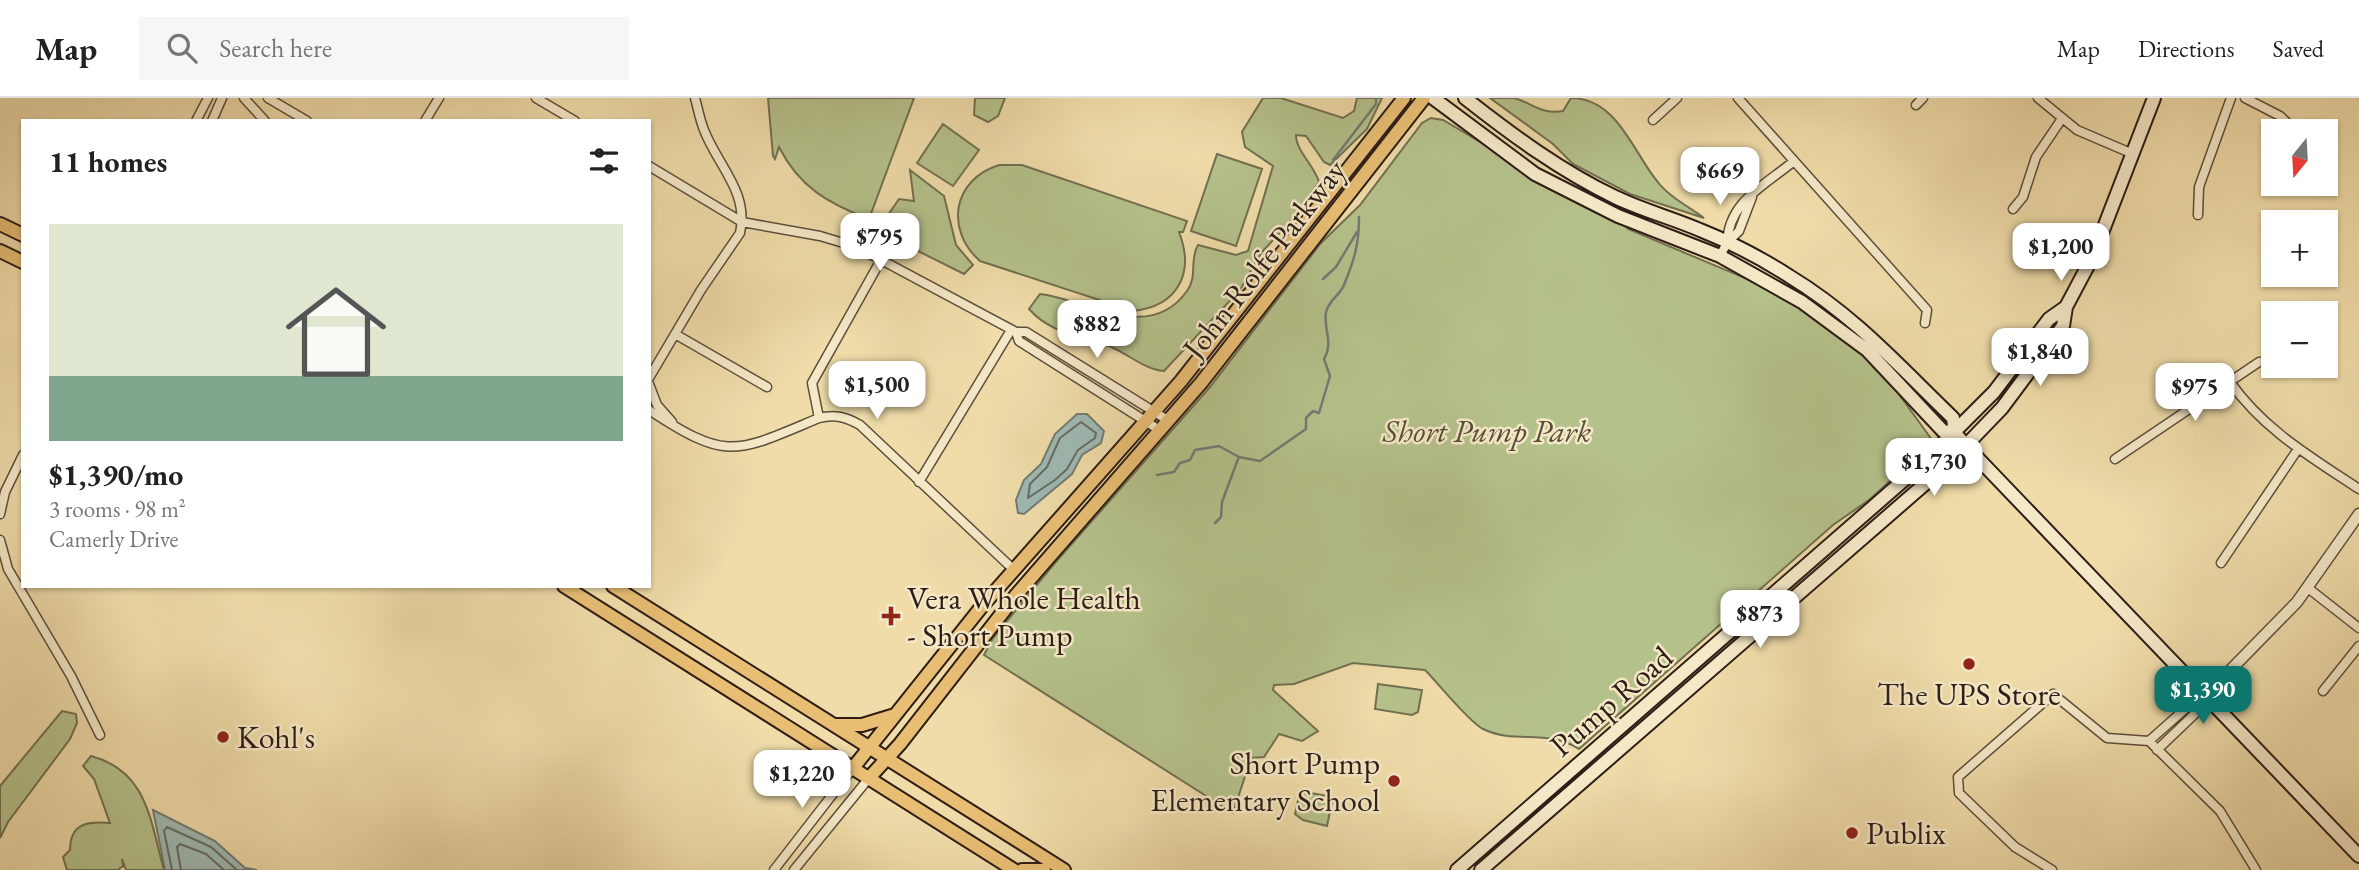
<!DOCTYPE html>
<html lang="en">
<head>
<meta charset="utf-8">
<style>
	body { margin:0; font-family:"EB Garamond",serif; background:#f6f6f6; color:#222; height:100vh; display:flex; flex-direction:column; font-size:26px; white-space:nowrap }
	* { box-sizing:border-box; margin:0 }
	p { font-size:23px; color:#767676 }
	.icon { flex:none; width:38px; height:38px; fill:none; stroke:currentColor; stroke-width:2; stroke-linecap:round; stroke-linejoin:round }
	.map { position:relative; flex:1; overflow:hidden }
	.side { position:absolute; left:21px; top:21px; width:630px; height:469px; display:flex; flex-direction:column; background:#fff; border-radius:0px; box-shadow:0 2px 5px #0004 }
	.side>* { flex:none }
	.needle { width:46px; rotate:198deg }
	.controls { position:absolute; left:2261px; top:21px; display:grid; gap:14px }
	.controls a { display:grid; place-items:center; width:77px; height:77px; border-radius:0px; background:#fff; box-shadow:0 2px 5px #0004; font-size:35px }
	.price { position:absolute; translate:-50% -60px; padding:0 16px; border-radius:14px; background:#fff; color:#222; font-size:23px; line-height:46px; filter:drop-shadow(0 2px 4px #0008) }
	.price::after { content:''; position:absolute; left:50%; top:42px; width:21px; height:16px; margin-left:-10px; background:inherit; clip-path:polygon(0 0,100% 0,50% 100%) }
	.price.on { background:#0f766e; color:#fff }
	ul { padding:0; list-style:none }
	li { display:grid; align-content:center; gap:14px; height:371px; padding:0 28px }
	li span { display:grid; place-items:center; height:217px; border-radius:0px; color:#555 }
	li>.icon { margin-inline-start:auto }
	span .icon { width:126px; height:126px; fill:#fffc; stroke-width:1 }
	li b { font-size:30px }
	h2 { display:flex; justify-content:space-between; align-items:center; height:84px; padding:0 28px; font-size:30px }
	header { display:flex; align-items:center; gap:42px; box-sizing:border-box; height:98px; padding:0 35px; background:#fff; border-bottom:2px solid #e0e0e0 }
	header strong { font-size:33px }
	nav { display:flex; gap:38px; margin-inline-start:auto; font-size:24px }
	.search { width:490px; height:63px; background:#f6f6f6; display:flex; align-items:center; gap:18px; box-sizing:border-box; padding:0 24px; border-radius:0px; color:#767676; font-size:26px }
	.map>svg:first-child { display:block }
	.green { fill:#b5c18b; stroke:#726f50; stroke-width:2 }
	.water { fill:#9fb9b3; stroke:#727b74; stroke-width:2 }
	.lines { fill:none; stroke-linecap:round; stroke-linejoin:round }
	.shore { stroke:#666b64; stroke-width:2 }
	.stream { stroke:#727b74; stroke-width:2.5 }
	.minor-casing { stroke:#5e4d3b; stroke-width:11 }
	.tertiary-casing { stroke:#5e4d3b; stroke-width:13 }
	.secondary-casing { stroke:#2e1d16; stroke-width:16 }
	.primary-casing { stroke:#2e1d16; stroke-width:16 }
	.minor { stroke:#f5e8c7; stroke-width:8 }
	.tertiary { stroke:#f5e8c7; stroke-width:10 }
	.secondary { stroke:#f5e8c7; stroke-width:12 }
	.primary { stroke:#e8be74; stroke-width:12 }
	.poi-dot { fill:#8f2418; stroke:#f5e8c7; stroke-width:2.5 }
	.labels { text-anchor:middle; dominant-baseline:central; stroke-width:5; stroke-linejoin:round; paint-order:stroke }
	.street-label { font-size:32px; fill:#2e1d16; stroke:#f5e8c7 }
	.park-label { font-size:32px; font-style:italic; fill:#564e39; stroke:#f5e8c7 }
	.poi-label { font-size:32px; fill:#2e1d16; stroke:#f5e8c7; text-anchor:start }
</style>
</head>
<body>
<header>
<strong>Map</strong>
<div class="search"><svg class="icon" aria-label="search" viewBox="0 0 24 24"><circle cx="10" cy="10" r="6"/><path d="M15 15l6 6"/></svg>Search here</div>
<nav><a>Map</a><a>Directions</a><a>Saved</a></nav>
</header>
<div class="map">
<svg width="2359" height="772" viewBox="0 0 2359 772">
	<rect width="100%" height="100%" fill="#efdca9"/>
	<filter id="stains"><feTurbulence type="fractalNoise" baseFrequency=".00286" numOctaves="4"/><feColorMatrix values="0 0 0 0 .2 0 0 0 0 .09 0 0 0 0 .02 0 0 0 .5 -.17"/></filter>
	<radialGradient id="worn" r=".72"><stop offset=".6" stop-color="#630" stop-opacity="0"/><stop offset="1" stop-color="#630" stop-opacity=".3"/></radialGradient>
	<path class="green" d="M 768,0 L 914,0 L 869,121 C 829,106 799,89 779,49 L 775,61 L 773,58 Z
		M 975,0 L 1005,0 L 998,18 L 988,24 L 974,17 Z
		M 1263,0 L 1281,0 L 1343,20 L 1354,13 L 1357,0 L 1382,0 L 1367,31 L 1330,67 L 1324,64 L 1306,38 L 1296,37 C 1296,53 1314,67 1319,84 L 1291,123 L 1261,155 L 1240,192 L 1164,273 C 1145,272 1127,255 1109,248 C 1080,237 1051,236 1029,211 L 1040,196 C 1089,202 1149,246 1187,193 C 1198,178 1189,162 1198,147 L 1236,157 L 1248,153 L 1273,68 L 1245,49 L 1242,34 Z
		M 1490,0 C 1497,0 1507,0 1514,0 C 1532,5 1542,17 1563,13 L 1571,0 C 1617,0 1633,54 1657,83 C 1668,98 1689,109 1704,120 L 1630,96 L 1573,66 L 1553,46 Z
		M 1431,20 L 1443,22 L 1535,76 L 1618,118 L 1628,131 L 1802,204 L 1867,252 L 1932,342 L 1931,346 L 1869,402 L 1833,427 L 1579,651 C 1546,630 1516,647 1483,631 C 1469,624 1438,585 1425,572 L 1353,565 L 1294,586 L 1274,587 L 1273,592 L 1318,633 L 1302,643 L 1279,636 L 1264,659 L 1251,660 L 1233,715 L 984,557 L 993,540 L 1054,466 L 1210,289 L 1321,145 L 1360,107 L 1422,25 Z
		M 943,26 L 979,52 L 953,88 L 917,65 Z
		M 1217,56 L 1262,71 L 1236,148 L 1191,133 Z
		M 999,67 L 1022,67 L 1187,123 L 1183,134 L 1179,134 C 1195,175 1178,208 1133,213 L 980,163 C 945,132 952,82 999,67 Z
		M 910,72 L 944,98 L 956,147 L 973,167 L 964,176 L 868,128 L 867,125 L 886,120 L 899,101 L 914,103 Z
		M 1378,586 L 1422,592 L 1418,614 L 1412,617 L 1375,611 Z
		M 62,613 L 76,616 L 77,625 L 70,641 L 8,724 L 0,740 L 0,688 Z
		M 91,658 C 148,673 150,723 164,772 L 126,772 L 122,761 L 123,768 L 118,772 L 67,772 L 63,759 L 70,752 C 70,725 88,723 110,725 L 94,681 L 83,668 Z
		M 1305,694 L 1333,699 L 1327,728 L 1303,722 L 1295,716 L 1299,698 Z"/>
	<path class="water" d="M 1077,316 L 1087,316 L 1104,333 L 1101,345 L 1082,357 L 1072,376 L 1024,416 L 1018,415 L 1016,402 L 1024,382 L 1041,366 L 1055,336 Z
		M 153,712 L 215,743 L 245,770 L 257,772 L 165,772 Z"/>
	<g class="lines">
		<path class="shore" d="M 1081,324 L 1096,335 L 1095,340 L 1078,352 L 1067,371 L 1055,382 L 1028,400 L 1030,386 L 1047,369 L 1060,340 Z
			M 172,772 L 164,733 L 167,729 L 211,749 L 237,772
			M 181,772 L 177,749 L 180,746 L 206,756 L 224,772"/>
		<path class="stream" d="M 1334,70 L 1333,62 L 1376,6 L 1376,0
			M 1323,181 L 1336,169 L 1357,134
			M 1157,377 L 1174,374 L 1180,365 L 1190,362 L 1195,352 L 1219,348 L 1239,359 L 1260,363 L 1306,331 L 1306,320 L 1313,313 L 1319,315 L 1330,278 L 1324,261 C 1334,244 1323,231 1326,214 C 1329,202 1340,197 1344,187 C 1354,162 1359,148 1359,119
			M 1215,425 L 1221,419 L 1222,404 L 1238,361"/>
		<g class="minor-casing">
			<path id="minor" d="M 244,0 L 265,23
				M 268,0 L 307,23
				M 536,0 L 575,23
				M 1738,0 L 1927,212 L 1925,225
				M 2038,0 L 2077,32 L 2133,56
				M 2245,0 L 2280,18 L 2296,33
				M 1916,7 L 1923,0
				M 1653,22 L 1677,0
				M 196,23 L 208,0
				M 212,23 L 222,0
				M 425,23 L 439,0
				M 649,68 L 742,124 L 820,138 L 857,149 L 1016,234 L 1026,234 L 1169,323
				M 2013,111 L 2023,99 L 2036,59 L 2061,22
				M 2198,117 L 2199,89 L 2231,0
				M 1727,145 C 1729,103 1764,88 1794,63
				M 1720,158 L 1727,145 L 1739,133 L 1752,99
				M 1016,234 L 1019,243 L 1161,333
				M 675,236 L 767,289
				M 649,280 L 701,192 L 740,135 C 749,94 718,68 704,32 C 700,22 698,11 695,0
				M 2230,284 C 2264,332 2311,359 2359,391
				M 649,286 L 657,307 L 672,324
				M 649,312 C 728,364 735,355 819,320 C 835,316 846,319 860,327 L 1014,472
				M 819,320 L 812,285 L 882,160
				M 2115,361 L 2259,264
				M 919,384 L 1011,232
				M 0,416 L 5,394 L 23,357
				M 0,442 L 8,471 L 71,578 L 100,637
				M 2221,465 L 2298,351
				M 2308,490 L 2359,530
				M 2323,593 L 2359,548
				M 2149,643 L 2194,603 L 2206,597
				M 2157,652 L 2201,610 L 2206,597
				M 774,772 L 853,670
				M 794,772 L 869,680
				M 2052,772 L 2015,749 L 1959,695 L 1958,679 L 2053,596 L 2107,640 L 2149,643 L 2220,713 L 2256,772"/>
		</g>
		<g class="tertiary-casing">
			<path id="tertiary" d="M 2206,597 L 2297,504 L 2359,416"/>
		</g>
		<g class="secondary-casing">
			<path id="secondary" d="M 1433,0 L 1535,76 L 1618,118 L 1720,158 L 1802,204 L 1867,252 L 1943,333 L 1955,335
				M 1465,0 C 1512,37 1561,73 1615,99 C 1642,112 1672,120 1700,132 C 1730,144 1761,160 1789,178 C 1855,218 1899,268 1953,320 L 1955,335 L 1966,348 L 2359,758
				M 1457,772 L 1921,367 L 1994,294 L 2049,221 L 2066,209
				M 1481,772 L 1949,365 L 2002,310 L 2063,228 L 2066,209 L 2093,158 L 2154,0"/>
		</g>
		<g class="primary-casing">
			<path id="primary" d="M 0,126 L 23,137
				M 0,153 L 23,164
				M 564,488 L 1014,772
				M 613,488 L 1064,772
				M 834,627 L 862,627 L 895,617
				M 853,670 L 983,507 L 1181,283 L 1404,0
				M 869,680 L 900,646 L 1017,496 L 1201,285 L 1424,0
				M 1022,772 L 1044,772"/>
		</g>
		<use href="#minor" class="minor"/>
		<use href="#tertiary" class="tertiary"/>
		<use href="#secondary" class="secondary"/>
		<use href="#primary" class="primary"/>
	</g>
	<g class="poi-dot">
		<path d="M887.5 507.5h7v7h7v7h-7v7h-7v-7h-7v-7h7z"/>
		<circle cx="1969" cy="566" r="7"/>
		<circle cx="223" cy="639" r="7"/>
		<circle cx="1394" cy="683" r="7"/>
		<circle cx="1852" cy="735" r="7"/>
	</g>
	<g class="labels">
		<g class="street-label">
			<text transform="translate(1264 161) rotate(-52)">John Rolfe Parkway</text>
			<text transform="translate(1611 603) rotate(-41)">Pump Road</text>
		</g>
		<g class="park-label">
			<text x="1487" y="333">Short Pump Park</text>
		</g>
		<g class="poi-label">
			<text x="907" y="500">Vera Whole Health<tspan x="907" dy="37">- Short Pump</tspan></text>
			<text x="1969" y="596" text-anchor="middle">The UPS Store</text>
			<text x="237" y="639">Kohl's</text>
			<text x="1380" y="665" text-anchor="end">Short Pump<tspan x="1380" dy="37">Elementary School</tspan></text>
			<text x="1866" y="735">Publix</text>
		</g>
	</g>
	<rect width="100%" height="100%" filter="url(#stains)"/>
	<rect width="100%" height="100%" fill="url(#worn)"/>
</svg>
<div class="controls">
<a><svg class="needle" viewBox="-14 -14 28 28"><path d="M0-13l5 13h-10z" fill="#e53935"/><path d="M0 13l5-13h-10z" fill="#767676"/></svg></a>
<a>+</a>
<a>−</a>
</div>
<b class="price" style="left:1720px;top:109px">$669</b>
<b class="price" style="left:880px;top:175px">$795</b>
<b class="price" style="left:2061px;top:185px">$1,200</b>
<b class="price" style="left:1097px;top:262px">$882</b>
<b class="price" style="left:2040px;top:290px">$1,840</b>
<b class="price" style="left:877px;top:323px">$1,500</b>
<b class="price" style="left:2195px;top:325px">$975</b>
<b class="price" style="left:1934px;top:400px">$1,730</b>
<b class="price" style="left:1760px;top:552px">$873</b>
<b class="price on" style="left:2203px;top:628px">$1,390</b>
<b class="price" style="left:802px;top:712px">$1,220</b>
<section class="side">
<h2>11 homes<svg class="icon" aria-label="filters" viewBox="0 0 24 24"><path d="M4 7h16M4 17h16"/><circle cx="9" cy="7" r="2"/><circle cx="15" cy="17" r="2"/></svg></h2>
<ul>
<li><span style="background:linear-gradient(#dfe7d0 70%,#7fa58c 0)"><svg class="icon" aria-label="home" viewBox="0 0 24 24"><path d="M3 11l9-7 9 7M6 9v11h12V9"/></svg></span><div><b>$1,390/mo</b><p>3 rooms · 98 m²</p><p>Camerly Drive</p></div></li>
</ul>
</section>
</div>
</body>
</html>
